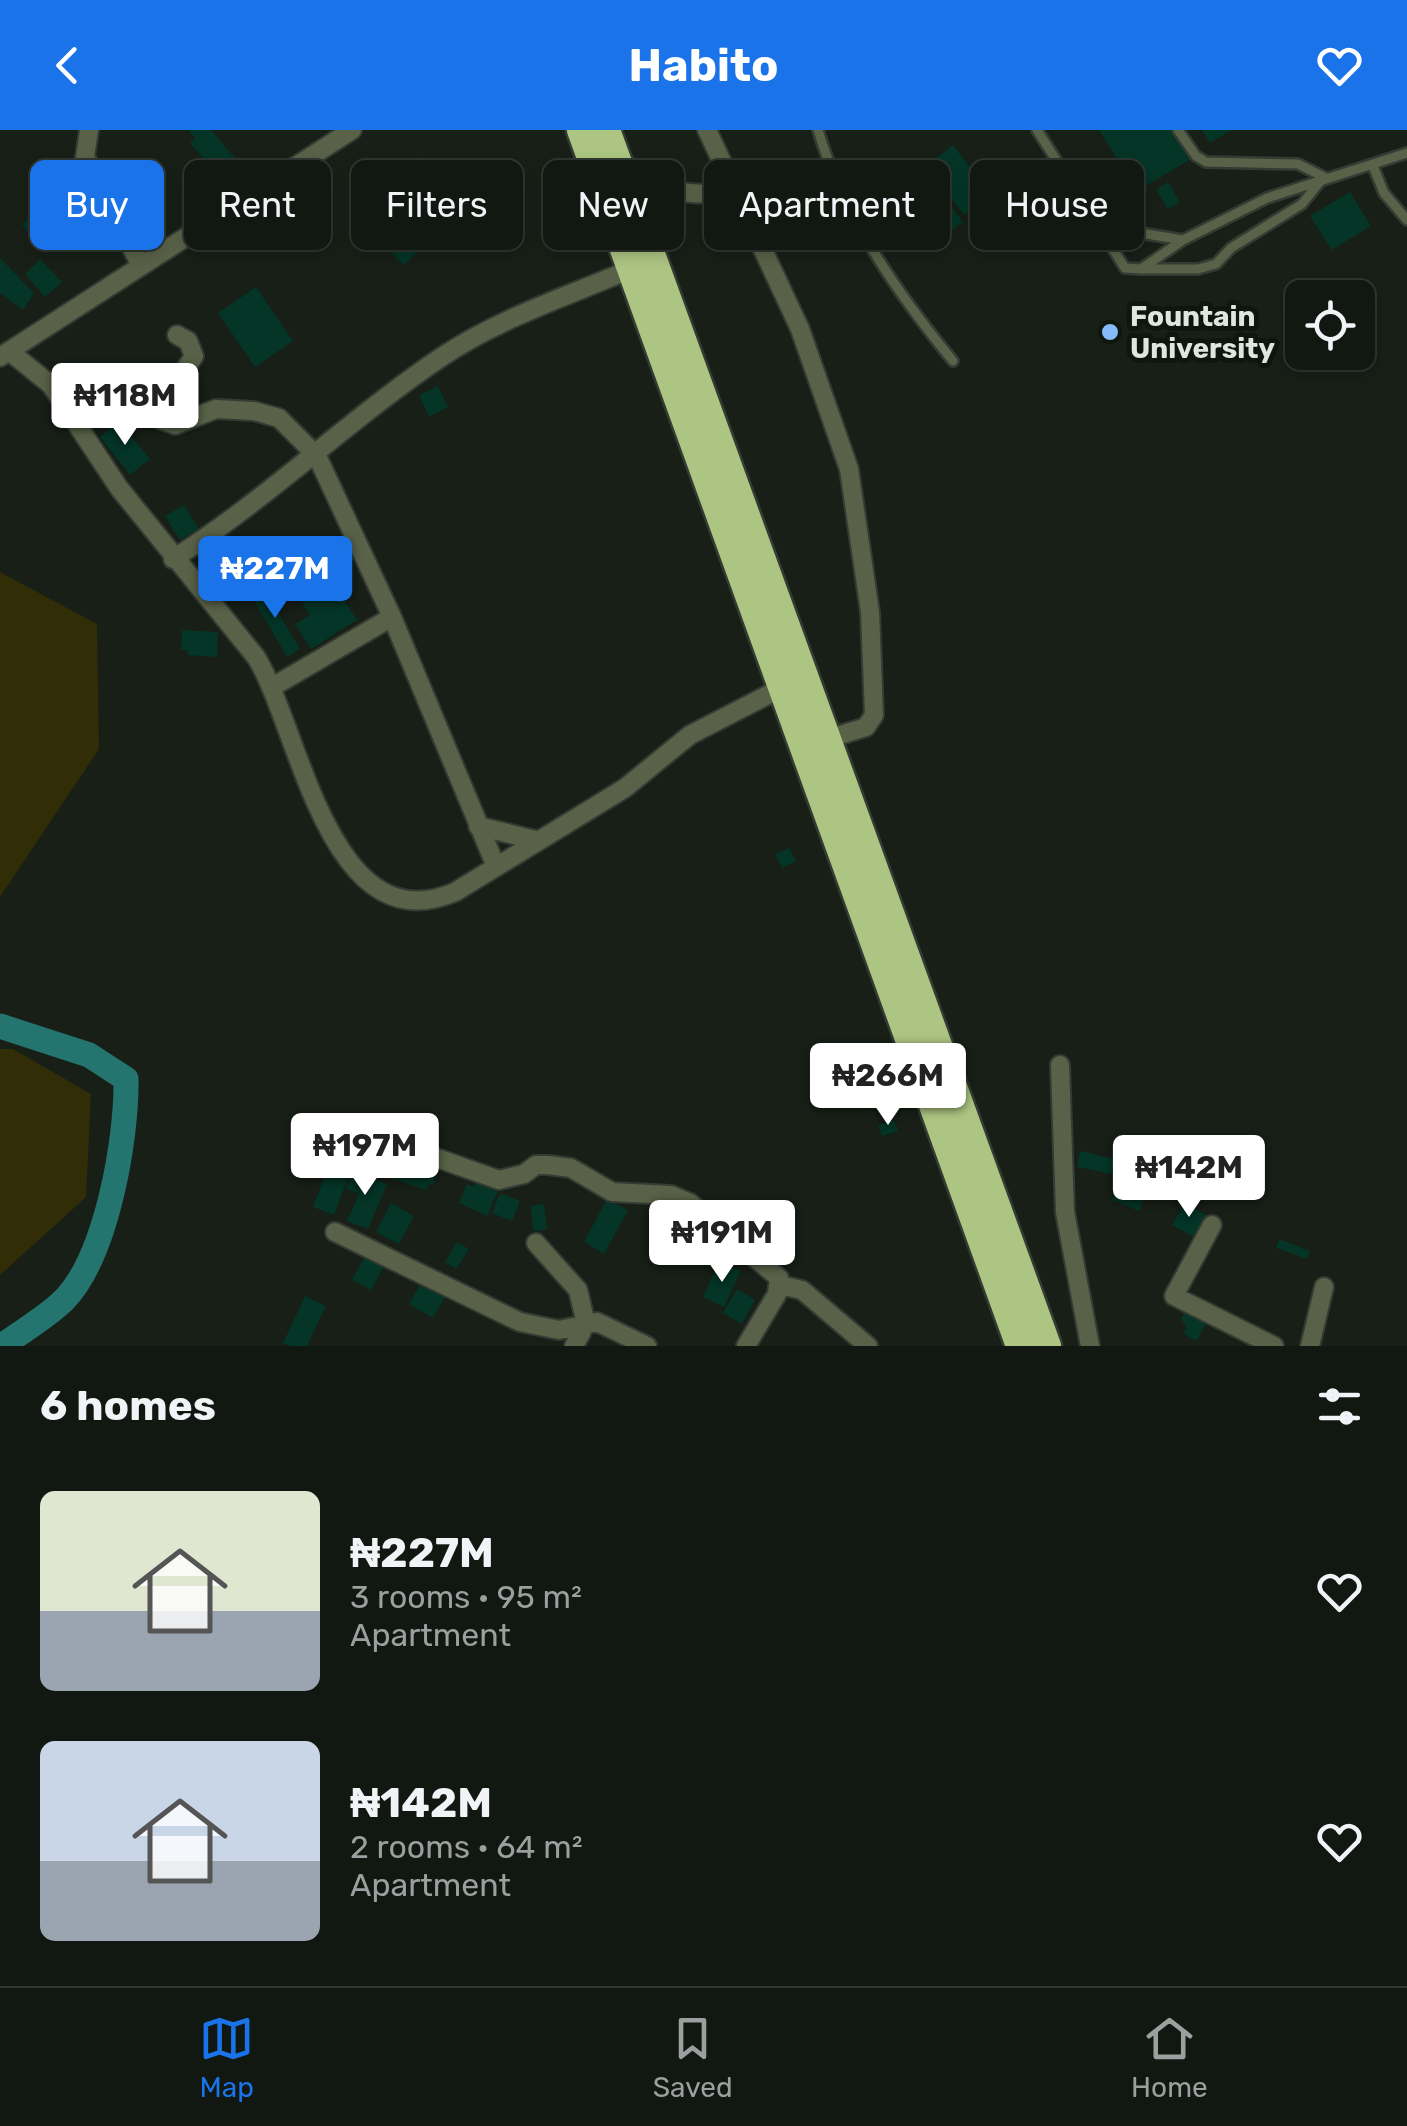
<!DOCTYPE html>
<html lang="en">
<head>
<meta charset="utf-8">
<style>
	body { margin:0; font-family:Rubik,sans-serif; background:#1e241f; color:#f1f3f6; height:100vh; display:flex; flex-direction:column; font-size:38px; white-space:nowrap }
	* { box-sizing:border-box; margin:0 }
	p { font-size:32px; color:#9c9f9f }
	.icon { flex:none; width:55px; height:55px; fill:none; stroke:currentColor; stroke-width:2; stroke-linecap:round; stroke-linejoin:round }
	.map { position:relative; height:1216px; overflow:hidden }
	.details { display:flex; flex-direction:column; background:#111711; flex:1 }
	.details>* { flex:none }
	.top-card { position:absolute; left:30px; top:30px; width:1348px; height:90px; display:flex; gap:20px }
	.fabs { position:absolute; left:1285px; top:150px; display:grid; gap:20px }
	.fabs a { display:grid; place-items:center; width:90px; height:90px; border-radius:15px; background:#111711; box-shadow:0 5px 15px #0003,0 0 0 2px #303631; font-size:50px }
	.price { position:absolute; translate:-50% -85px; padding:0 22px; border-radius:10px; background:#fff; color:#222; font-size:32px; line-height:65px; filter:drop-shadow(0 2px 5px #0008) }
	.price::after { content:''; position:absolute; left:50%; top:60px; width:30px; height:22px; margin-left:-15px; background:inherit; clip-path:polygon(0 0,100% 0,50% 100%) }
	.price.active { background:#1a73e8; color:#fff }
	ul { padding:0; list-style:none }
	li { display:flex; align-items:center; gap:30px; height:250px; padding:0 40px }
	li span { display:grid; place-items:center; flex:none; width:280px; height:200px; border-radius:15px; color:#555 }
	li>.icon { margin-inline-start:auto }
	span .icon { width:120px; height:120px; fill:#fffc; stroke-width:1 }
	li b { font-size:42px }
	h2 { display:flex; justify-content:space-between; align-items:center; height:120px; padding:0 40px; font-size:42px }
	.chip { padding:0 35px; border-radius:15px; background:#111711; box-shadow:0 5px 15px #0003,0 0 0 2px #303631; font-size:35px; line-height:90px }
	.chip.active { background:#1a73e8; color:#fff }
	header { display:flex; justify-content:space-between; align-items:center; height:130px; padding:0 40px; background:#1a73e8; color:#fff; font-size:45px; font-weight:700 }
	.tab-bar { display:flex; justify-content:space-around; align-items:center; height:140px; border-top:2px solid #303631; background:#111711; font-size:28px; color:#9c9f9f }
	.tab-bar a { display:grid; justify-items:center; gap:5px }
	.tab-bar .active { color:#1a73e8 }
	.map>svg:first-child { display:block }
	.green { fill:#312d07 }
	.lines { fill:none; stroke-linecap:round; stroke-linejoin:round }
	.river { stroke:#24746f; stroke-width:25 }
	.building { fill:#043527 }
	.lane-casing { stroke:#333b33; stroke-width:14 }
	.street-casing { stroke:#333b33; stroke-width:22 }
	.highway-casing { stroke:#333b33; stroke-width:35 }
	.lane { stroke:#596248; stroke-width:9 }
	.street { stroke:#596248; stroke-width:18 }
	.highway { stroke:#adc582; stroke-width:30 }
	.poi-dot { fill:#86bbfb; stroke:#0e160e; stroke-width:4 }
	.labels { text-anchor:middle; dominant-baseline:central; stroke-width:10; stroke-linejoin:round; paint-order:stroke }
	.poi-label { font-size:28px; font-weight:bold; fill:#dfe5df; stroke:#0e160e; text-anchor:start }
</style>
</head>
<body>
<header><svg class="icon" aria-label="back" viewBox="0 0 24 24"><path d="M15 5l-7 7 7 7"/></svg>Habito<svg class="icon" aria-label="heart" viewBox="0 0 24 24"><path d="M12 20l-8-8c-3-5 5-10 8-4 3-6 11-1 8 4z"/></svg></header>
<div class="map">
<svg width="1407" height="1216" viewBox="0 0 1407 1216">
	<rect width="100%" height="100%" fill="#171f17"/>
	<path class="green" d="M 0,442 L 97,494 L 99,619 L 0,767 Z
		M 0,919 L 13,919 L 91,964 L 86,1067 L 0,1145 Z"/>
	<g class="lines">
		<path class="river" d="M 0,896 L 89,925 L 126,949 C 127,1008 107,1126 64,1170 C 47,1187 22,1201 2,1216"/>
	</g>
	<path class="building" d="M 188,0 L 211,0 L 236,29 L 217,45 L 190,13 L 195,8 Z
		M 1099,0 L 1176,0 L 1193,28 L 1137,61 Z
		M 1202,0 L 1232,0 L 1210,13 Z
		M 953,15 L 991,65 L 964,85 L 926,36 Z
		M 423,27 L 444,55 L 435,62 L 425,49 L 417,55 L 405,40 Z
		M 120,30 L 151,83 L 131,94 L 101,42 Z
		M 82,37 L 86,54 L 68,58 L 64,42 Z
		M 924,40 L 940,62 L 927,72 L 931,78 L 945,68 L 963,92 L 939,109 L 901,56 Z
		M 1168,52 L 1180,72 L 1168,79 L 1156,60 Z
		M 1350,62 L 1371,96 L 1332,120 L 1310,86 Z
		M 83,70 L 111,108 L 92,122 L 64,84 Z
		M 41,78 L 51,88 L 31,106 L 22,95 Z
		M 400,99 L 420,119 L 404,135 L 384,116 Z
		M 0,128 L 34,163 L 23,180 L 0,163 Z
		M 40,129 L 62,152 L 45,167 L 25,144 Z
		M 256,157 L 293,211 L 255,237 L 218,183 Z
		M 438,256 L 448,277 L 429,287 L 419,265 Z
		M 119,292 L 150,329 L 130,345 L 100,307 Z
		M 184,375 L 199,399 L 180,410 L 165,386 Z
		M 312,418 L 323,435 L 324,455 L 344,470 L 357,490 L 311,519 L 295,494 L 310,485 L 297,464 L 282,473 L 266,447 Z
		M 330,431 L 350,465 L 344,468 L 327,455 L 324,435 Z
		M 262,455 L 300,519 L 287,527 L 249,462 Z
		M 182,500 L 218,502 L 217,527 L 187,525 L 188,520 L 181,520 Z
		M 789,718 L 796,731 L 782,738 L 775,724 Z
		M 894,990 L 898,1001 L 882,1006 L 878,995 Z
		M 331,1001 L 356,1007 L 349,1029 L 325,1022 Z
		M 370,1015 L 387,1022 L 381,1036 L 364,1029 L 364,1016 Z
		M 1080,1021 L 1115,1029 L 1112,1044 L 1077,1037 Z
		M 399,1024 L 435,1036 L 434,1055 L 429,1054 L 426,1060 L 391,1048 Z
		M 331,1029 L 352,1037 L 334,1085 L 313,1077 Z
		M 1129,1029 L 1156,1040 L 1139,1081 L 1112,1070 Z
		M 354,1040 L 387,1054 L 368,1099 L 347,1091 L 359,1064 L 346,1058 Z
		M 476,1051 L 498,1061 L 487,1086 L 459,1073 L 467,1054 L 474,1057 Z
		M 500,1063 L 520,1071 L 512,1091 L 492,1083 Z
		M 607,1069 L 628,1080 L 604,1124 L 584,1112 Z
		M 391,1073 L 414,1086 L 399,1114 L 376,1102 Z
		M 1185,1073 L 1206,1085 L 1194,1107 L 1172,1095 Z
		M 544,1074 L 547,1100 L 533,1101 L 531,1076 Z
		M 671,1081 L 691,1091 L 670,1132 L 651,1123 Z
		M 1279,1109 L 1310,1121 L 1307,1129 L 1276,1118 Z
		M 457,1112 L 469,1119 L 456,1139 L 445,1132 Z
		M 366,1124 L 385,1134 L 371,1160 L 352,1150 Z
		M 717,1135 L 741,1140 L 724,1177 L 703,1167 Z
		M 422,1151 L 446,1165 L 433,1188 L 409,1174 Z
		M 737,1159 L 755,1170 L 742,1194 L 723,1183 Z
		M 305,1166 L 326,1176 L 307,1216 L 289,1216 L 283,1213 Z
		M 1185,1181 L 1206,1193 L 1197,1211 L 1184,1204 L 1187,1198 L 1181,1189 Z"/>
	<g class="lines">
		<g class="lane-casing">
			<path id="lane" d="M 818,0 C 843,85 897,163 953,231
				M 1037,0 L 1125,138 L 1141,139 L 1183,110 L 1267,68 L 1407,23
				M 1178,0 L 1196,26 L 1206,32 L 1298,34 L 1324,47
				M 1373,36 L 1384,63 L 1407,90
				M 1098,96 L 1183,110
				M 1141,139 L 1198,139 L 1216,134 L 1231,118 L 1302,74 L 1322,49"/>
		</g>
		<g class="street-casing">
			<path id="street" d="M 89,0 L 85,27 L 140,134
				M 707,0 L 800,199 L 849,339 L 870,482 L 874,585 L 866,597 L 827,609
				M 621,30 C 657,66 690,65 739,63
				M 177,205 L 188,211 L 194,226 L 162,275 L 161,290 L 175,295 L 216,279 L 254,281 L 279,288 L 317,326 L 392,487 L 495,734
				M 9,221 L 51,255 L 119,358 L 256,527 C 300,598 329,816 455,762 L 625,658 L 690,605 L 783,557
				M 0,227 L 352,0
				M 173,429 C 269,368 349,289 443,226 C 500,188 568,166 631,139
				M 274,556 L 392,487
				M 478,696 L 535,710
				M 1060,935 L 1065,1082 L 1090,1216
				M 372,1005 L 499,1050 L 524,1044 L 536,1035 L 548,1035 L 571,1038 L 612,1062 L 671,1065 L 690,1073 L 779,1148 L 777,1164 L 746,1216
				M 1212,1095 L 1174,1166 L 1274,1216
				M 335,1102 L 520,1192 L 559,1200 L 597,1192 L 647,1216
				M 536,1113 L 578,1160 L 586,1194 L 574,1216
				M 780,1155 L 802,1160 L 868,1216
				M 1310,1216 L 1324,1157"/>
		</g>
		<g class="highway-casing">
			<path id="highway" d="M 582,0 L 1021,1216
				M 605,0 L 1046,1216"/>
		</g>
		<use href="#lane" class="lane"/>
		<use href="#street" class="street"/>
		<use href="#highway" class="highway"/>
	</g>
	<circle class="poi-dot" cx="1110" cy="202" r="10"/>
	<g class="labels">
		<g class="poi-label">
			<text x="1130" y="186">Fountain<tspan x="1130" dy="32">University</tspan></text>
		</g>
	</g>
</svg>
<div class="fabs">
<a><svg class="icon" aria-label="locate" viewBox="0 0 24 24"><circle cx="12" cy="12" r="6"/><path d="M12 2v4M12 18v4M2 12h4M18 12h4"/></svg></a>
</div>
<b class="price" style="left:125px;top:318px">₦118M</b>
<b class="price active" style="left:275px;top:491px">₦227M</b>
<b class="price" style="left:888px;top:998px">₦266M</b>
<b class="price" style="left:365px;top:1068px">₦197M</b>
<b class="price" style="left:1189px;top:1090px">₦142M</b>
<b class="price" style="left:722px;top:1155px">₦191M</b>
<div class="top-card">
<a class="chip active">Buy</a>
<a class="chip">Rent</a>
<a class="chip">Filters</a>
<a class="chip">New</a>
<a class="chip">Apartment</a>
<a class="chip">House</a>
</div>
</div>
<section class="details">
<h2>6 homes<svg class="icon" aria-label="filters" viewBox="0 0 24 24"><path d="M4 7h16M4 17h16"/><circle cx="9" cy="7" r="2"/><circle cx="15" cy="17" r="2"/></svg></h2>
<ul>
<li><span style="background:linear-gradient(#dfe7d0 60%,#9aa5b1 0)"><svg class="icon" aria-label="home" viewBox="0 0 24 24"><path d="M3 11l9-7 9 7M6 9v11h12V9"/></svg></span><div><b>₦227M</b><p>3 rooms · 95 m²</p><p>Apartment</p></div><svg class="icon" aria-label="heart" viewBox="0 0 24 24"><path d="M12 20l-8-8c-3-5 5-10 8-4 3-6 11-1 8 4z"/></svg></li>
<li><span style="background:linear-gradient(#c9d6e8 60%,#9aa5b1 0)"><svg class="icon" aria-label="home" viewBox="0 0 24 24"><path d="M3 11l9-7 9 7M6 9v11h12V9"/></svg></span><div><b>₦142M</b><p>2 rooms · 64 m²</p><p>Apartment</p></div><svg class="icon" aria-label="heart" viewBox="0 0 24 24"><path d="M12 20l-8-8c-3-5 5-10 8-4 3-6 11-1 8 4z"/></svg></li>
</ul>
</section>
<nav class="tab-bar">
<a class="active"><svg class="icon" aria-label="map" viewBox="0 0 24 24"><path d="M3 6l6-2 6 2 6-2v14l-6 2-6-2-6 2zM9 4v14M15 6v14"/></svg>Map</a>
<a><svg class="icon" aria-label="saved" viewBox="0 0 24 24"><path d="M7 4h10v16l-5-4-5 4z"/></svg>Saved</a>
<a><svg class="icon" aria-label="home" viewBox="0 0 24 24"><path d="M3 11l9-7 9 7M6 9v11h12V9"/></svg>Home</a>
</nav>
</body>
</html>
